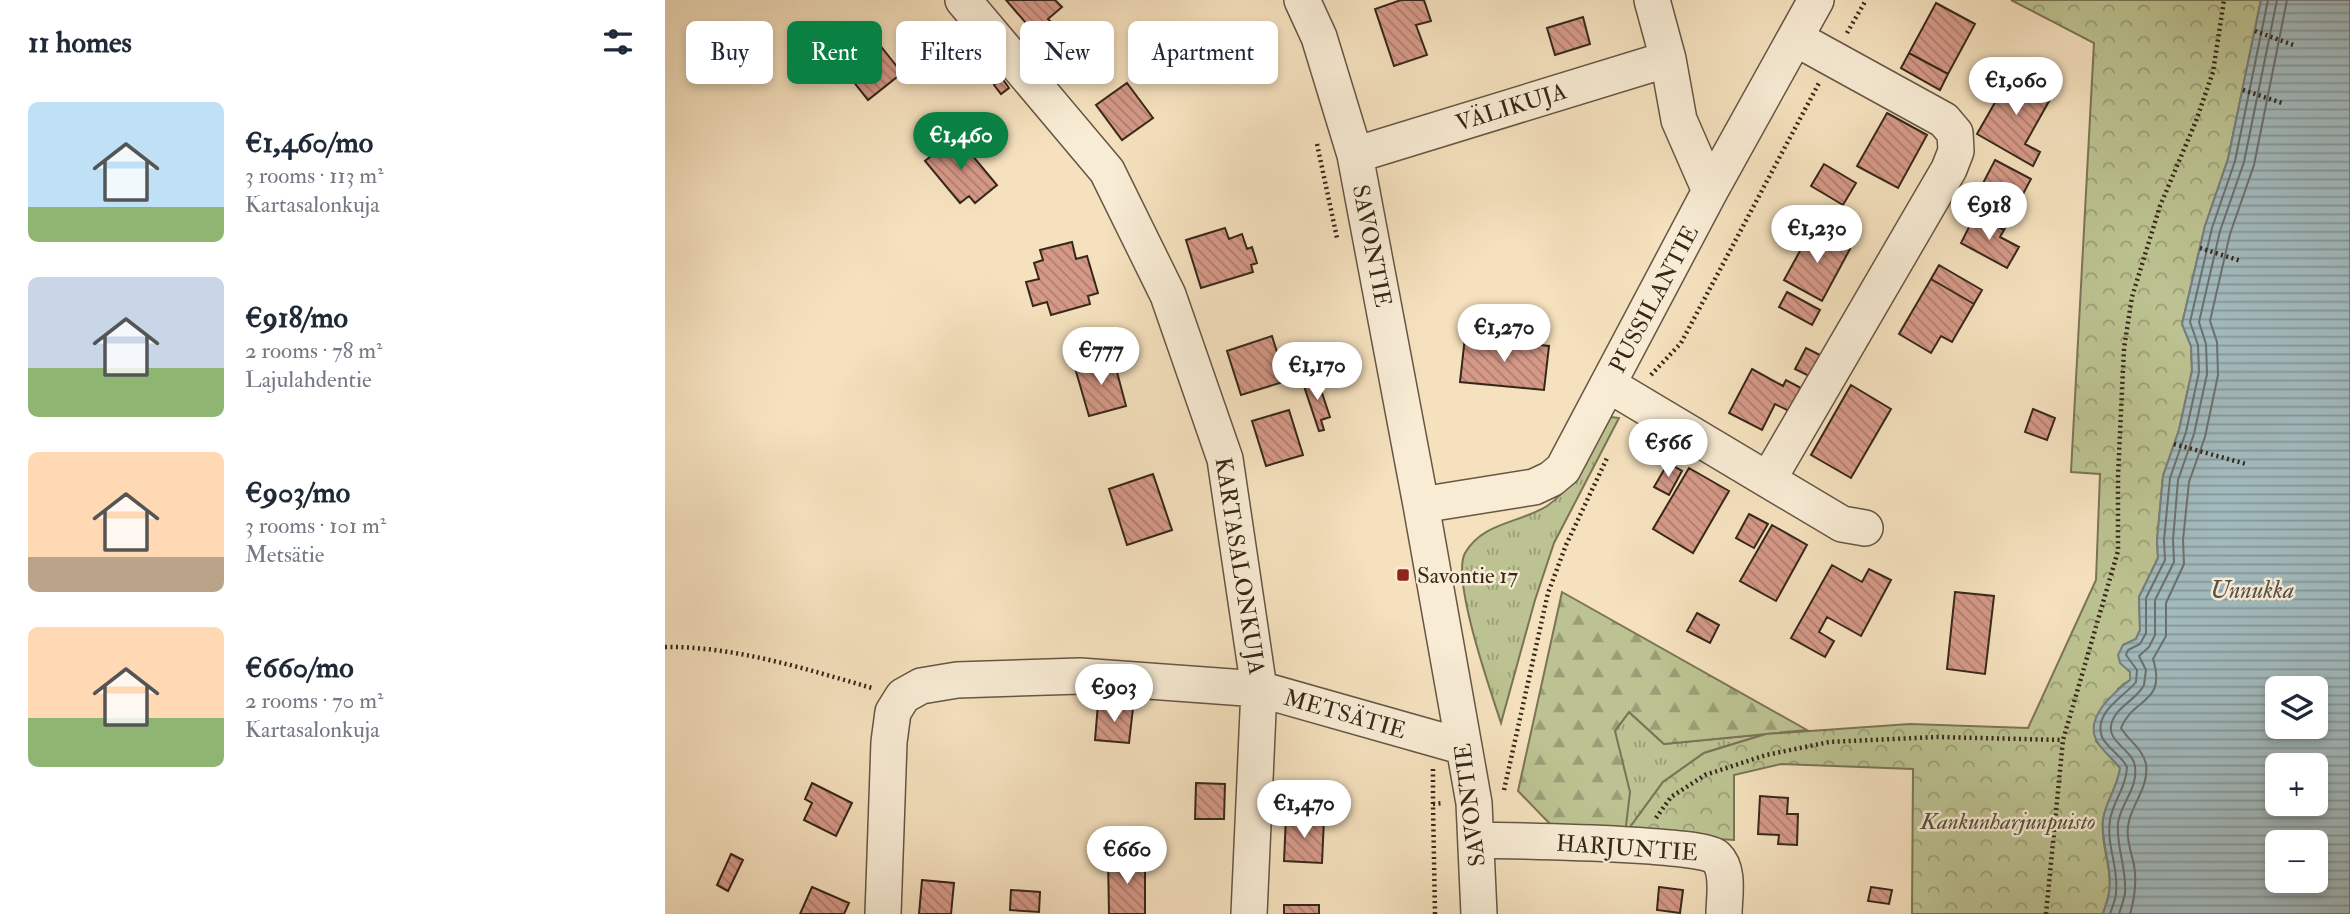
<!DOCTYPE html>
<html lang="en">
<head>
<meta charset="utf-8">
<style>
	body { margin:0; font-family:"IM FELL Double Pica",serif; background:#f2f2f3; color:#1f2937; height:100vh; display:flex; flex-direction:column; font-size:26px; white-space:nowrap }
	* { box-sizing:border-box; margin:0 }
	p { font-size:23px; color:#747a83 }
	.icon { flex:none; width:38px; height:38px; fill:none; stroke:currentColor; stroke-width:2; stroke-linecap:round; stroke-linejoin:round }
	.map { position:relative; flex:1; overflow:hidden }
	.panel { display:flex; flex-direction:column; background:#fff; width:665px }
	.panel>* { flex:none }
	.banner { position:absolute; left:21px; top:21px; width:665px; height:63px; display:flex; gap:14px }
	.buttons { position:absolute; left:1600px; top:676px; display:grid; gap:14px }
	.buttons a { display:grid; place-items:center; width:63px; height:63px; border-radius:10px; background:#fff; box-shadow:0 4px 10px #0003; font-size:35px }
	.price { position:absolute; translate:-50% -60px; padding:0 16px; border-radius:24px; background:#fff; color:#222; font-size:23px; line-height:46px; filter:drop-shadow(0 2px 4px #0008) }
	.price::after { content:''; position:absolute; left:50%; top:42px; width:21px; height:16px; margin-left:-10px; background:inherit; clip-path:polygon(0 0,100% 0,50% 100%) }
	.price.selected { background:#0b8043; color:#fff }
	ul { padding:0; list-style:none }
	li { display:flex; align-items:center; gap:21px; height:175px; padding:0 28px }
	li span { display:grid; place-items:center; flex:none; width:196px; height:140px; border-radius:10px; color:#555 }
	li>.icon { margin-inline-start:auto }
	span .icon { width:84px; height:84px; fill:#fffc; stroke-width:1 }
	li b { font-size:30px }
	h2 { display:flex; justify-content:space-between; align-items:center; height:84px; padding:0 28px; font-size:30px }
	.tag { padding:0 24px; border-radius:10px; background:#fff; box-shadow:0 4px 10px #0003; font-size:24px; line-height:63px }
	.tag.selected { background:#0b8043; color:#fff }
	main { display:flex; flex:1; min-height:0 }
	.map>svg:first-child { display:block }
	.grass { fill:url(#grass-tufts); stroke:#7a7456; stroke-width:2 }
	.forest { fill:url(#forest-firs); stroke:#7a7456; stroke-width:2 }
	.park { fill:url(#park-crowns); stroke:#7a7456; stroke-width:2 }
	.water { fill:url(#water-rules); stroke:#777f7c; stroke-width:2; fill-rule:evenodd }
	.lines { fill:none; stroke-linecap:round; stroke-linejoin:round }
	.shore { stroke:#6c706c; stroke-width:2 }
	.building { fill:url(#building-back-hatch); stroke:#37271a; stroke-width:2 }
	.minor-casing { stroke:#665643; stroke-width:38 }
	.path { stroke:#37271a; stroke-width:4.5; stroke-dasharray:2 3.5; stroke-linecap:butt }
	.minor { stroke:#f8ecd5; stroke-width:35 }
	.poi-dot { fill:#8f2418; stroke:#f8ecd5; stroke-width:2.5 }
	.labels { text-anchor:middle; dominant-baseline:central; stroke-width:5; stroke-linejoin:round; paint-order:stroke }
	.street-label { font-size:23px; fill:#37271a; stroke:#f8ecd5 }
	.poi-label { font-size:23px; fill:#37271a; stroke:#f8ecd5; text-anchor:start }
	.park-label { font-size:23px; font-style:italic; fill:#584e38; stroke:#f8ecd5 }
	.water-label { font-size:24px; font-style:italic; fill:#57534b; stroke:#f8ecd5 }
</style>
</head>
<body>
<main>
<section class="panel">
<h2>11 homes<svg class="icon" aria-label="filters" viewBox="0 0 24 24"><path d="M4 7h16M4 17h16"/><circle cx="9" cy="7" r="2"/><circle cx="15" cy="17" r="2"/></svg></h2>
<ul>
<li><span style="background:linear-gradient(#bfe0f5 75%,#8fb573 0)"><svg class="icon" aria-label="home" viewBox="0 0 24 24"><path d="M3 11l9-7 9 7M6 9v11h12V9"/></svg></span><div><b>€1,460/mo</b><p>3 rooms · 113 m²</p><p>Kartasalonkuja</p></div></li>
<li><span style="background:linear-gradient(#c9d6e8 65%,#8fb573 0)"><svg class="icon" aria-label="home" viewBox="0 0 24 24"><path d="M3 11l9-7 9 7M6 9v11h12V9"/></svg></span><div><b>€918/mo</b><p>2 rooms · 78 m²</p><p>Lajulahdentie</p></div></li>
<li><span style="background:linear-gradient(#ffd9b3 75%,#b9a48a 0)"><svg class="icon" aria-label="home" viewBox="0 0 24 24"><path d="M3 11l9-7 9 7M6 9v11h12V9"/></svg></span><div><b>€903/mo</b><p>3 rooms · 101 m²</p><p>Metsätie</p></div></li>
<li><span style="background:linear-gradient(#ffd9b3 65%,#8fb573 0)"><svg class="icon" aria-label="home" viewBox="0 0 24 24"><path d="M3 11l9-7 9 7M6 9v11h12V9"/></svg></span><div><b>€660/mo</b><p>2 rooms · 70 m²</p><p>Kartasalonkuja</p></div></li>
</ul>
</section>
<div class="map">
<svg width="1685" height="914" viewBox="0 0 1685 914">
	<defs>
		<pattern id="grass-tufts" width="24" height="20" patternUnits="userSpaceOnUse" patternTransform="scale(1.75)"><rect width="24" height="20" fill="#bcc291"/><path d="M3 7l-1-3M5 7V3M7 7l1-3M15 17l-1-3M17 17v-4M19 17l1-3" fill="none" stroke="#9a9e76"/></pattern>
		<pattern id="forest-firs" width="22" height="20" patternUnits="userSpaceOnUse" patternTransform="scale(1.75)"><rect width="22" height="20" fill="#bcc291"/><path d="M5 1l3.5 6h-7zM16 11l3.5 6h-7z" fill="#9a9e76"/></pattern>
		<pattern id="park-crowns" width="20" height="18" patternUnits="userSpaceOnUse" patternTransform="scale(1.75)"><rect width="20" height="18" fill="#bcc291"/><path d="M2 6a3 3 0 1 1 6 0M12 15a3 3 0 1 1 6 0" fill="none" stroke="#9a9e76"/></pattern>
		<pattern id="water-rules" width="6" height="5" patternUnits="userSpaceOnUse" patternTransform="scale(1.75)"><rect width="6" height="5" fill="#a2babd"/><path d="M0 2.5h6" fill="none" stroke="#859799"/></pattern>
		<pattern id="building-back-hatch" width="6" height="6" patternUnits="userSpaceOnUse" patternTransform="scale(1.75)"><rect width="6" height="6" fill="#d69988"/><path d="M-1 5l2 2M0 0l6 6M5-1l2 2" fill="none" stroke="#ae7d6e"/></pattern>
	</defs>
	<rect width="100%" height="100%" fill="#f5e1be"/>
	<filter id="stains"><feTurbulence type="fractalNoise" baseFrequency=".00286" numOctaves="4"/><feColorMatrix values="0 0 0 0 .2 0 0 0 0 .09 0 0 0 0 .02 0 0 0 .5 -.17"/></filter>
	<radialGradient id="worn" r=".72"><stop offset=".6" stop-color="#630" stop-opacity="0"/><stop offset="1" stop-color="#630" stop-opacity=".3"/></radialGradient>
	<path class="grass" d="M 946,417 L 954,418 L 889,543 L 870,600 L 836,723 C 826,692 786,579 800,553 C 818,522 855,523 882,506 C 908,489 925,450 940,423 Z
		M 964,712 L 999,744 L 1101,734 L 1039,753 L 998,782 L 960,834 L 950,731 Z"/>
	<path class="forest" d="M 897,592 L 1142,730 L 999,744 L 964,712 L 950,731 L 965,792 L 960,834 L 887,826 L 853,791 Z"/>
	<path class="park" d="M 1346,0 L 1596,0 L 1563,159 L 1540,226 L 1517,324 L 1526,346 L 1527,371 L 1514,430 L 1498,476 L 1492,541 L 1493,558 L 1474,597 L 1475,630 L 1471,639 L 1458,645 L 1456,663 L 1465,672 L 1465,680 L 1453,689 L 1431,741 L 1455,768 C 1453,787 1440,802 1438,820 C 1435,845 1448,868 1444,893 C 1443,900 1440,907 1438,914 L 1247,914 L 1248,769 L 1116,764 L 1069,775 L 1069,840 L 960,834 L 998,782 L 1039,753 L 1101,734 L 1245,724 L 1363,728 L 1431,580 L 1435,474 L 1406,472 L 1429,43 Z"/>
	<path class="water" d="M 1596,0 L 1685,0 L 1685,914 L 1438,914 C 1440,907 1443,900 1444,893 C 1448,868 1436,845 1438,820 C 1440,802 1453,787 1455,768 C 1448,759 1439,752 1433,743 C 1417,719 1448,693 1465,680 L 1465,672 L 1455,663 L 1453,655 L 1458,645 L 1471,639 L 1475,630 L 1474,597 L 1493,558 L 1492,541 L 1498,476 L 1514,430 L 1527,371 L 1526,346 L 1517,324 L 1540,226 L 1563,159 ZM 1612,688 L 1650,688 L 1650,726 L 1612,726 ZM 1612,765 L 1650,765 L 1650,803 L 1612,803 ZM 1612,842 L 1650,842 L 1650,880 L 1612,880 Z"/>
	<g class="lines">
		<path class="shore" d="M 1445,914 C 1447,907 1451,900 1451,892 C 1454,868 1441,845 1445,820 C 1448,801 1461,788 1462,767 C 1457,756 1442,748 1437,737 C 1428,712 1459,697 1471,682 L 1472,670 L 1461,655 L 1463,650 L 1475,644 L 1481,633 L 1481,598 L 1500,560 L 1499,540 L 1505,478 L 1521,432 L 1534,372 L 1533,345 L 1525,322 L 1547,228 L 1570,161 L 1603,0
			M 1454,914 C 1456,907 1459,900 1460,893 C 1462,869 1451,847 1453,823 C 1456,803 1473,788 1470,767 C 1469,751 1443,742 1446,726 C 1449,707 1471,701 1479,685 L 1481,670 L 1474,656 L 1484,647 L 1490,635 L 1490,600 L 1509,562 L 1508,540 L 1513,480 L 1529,434 L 1542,374 L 1541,344 L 1534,322 L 1555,231 L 1579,162 L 1612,0
			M 1465,914 C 1470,897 1472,882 1469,865 C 1466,851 1460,836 1464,821 C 1469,801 1484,786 1481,764 C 1478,749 1463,740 1456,728 C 1468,697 1502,704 1488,659 L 1501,636 L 1501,603 L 1519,564 L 1518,540 L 1524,482 L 1540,437 L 1553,375 L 1552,342 L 1545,321 L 1565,234 L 1589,165 L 1622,0"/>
	</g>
	<path class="building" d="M 341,0 L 390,0 L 397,7 L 383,19 L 388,24 L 373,37 Z
		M 736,0 L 759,0 L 766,21 L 751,25 L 762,55 L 729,66 L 710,9 Z
		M 1271,3 L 1310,24 L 1283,74 L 1244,53 Z
		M 918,17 L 925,44 L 890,55 L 882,28 Z
		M 203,30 L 237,73 L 203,100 L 169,57 Z
		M 1244,53 L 1283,74 L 1275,90 L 1236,68 Z
		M 1348,71 L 1388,94 L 1360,144 L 1375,152 L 1368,166 L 1312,134 Z
		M 337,78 L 344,88 L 336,94 L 329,85 Z
		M 462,83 L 488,118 L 457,140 L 431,105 Z
		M 1222,113 L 1262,135 L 1233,188 L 1192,166 Z
		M 291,136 L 332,185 L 310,203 L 304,196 L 295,203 L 260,161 Z
		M 1330,160 L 1366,179 L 1339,230 L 1303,212 Z
		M 1159,164 L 1191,183 L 1178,205 L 1146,186 Z
		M 1310,215 L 1339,230 L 1335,237 L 1354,247 L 1342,268 L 1296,243 Z
		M 560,228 L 564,239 L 577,234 L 582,249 L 587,247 L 592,263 L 586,265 L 588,272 L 536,288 L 521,240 Z
		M 1147,229 L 1185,249 L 1157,301 L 1119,280 Z
		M 407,242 L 411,259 L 422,256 L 433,293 L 423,296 L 425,304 L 386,315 L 382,302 L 368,306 L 361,282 L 374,279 L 369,263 L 378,260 L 375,250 Z
		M 1274,265 L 1317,290 L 1309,304 L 1266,279 Z
		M 1266,279 L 1309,304 L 1287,342 L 1276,336 L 1266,353 L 1234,334 Z
		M 1122,292 L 1155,310 L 1147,325 L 1114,307 Z
		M 607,336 L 621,381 L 576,395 L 562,351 Z
		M 800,337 L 884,346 L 879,390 L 795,382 Z
		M 1141,348 L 1157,356 L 1146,377 L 1130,369 Z
		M 448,357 L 461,406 L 424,416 L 410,368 Z
		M 1087,369 L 1118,386 L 1121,380 L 1136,388 L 1124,411 L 1110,404 L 1097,430 L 1064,413 Z
		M 652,378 L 665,417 L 656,420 L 659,430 L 654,431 L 638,383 Z
		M 1186,385 L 1226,409 L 1186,478 L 1146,455 Z
		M 1368,409 L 1390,418 L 1382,440 L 1360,432 Z
		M 624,410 L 638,455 L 601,466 L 587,421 Z
		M 1003,463 L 1017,471 L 1004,495 L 989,487 Z
		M 1024,468 L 1064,491 L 1028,553 L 988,529 Z
		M 488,474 L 507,530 L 462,545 L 444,489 Z
		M 1084,514 L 1103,524 L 1089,548 L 1071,538 Z
		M 1107,525 L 1142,545 L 1111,601 L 1075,581 Z
		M 1167,565 L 1197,582 L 1204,569 L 1226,580 L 1196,636 L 1162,617 L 1154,632 L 1169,641 L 1160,657 L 1126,638 Z
		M 1290,592 L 1329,596 L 1320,674 L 1282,669 Z
		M 1032,613 L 1054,625 L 1045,643 L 1022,631 Z
		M 433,704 L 468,708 L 464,743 L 430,740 Z
		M 147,783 L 187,803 L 171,836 L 139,820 L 147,803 L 140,799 Z
		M 531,783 L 560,784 L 559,819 L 530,819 Z
		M 1095,796 L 1123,798 L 1122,814 L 1133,814 L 1132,845 L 1113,844 L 1114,835 L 1093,834 Z
		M 621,817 L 659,819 L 657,863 L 619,861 Z
		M 66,854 L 78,860 L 63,891 L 52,885 Z
		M 480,857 L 480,914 L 444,914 L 443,858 Z
		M 257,880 L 289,883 L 286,914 L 254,914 Z
		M 147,887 L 184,903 L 179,914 L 135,914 Z
		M 994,887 L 1018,890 L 1015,913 L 992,910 Z
		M 1206,887 L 1227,890 L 1224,904 L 1203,901 Z
		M 346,890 L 375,892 L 374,912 L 345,910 Z
		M 619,905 L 654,905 L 654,914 L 619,914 Z"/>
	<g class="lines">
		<g class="minor-casing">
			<path id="minor" d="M 298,0 L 442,171 L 503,295 L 560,459 L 594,689 L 584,914
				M 637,0 L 654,37 L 690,155 L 756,505 L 809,803 L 814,914
				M 987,0 L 1003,59 L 1014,120 L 1045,191
				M 690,155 L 1003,59
				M 944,385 L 1177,524 L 1200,528
				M 1103,480 L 1284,169 L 1291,151 L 1290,133 L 1279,120 L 1130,38
				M 756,505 L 869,487 L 886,479 L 898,469 L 1045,191 L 1151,0
				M 812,840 C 846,841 1036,843 1051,857 C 1065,870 1059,897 1059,914
				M 218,914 L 224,742 L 228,712 L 238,696 L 256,686 L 292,680 L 415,676 L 594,689 L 799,747"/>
		</g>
		<path class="path" d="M 1590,31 L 1631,46
			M 1182,33 L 1201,0
			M 1578,90 L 1617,103
			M 652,144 L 672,238
			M 1535,248 L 1576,261
			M 986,375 L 1016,343 L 1154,83
			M 1509,444 L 1581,464
			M 0,647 C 69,646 141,669 207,688
			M 839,790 L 883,593 L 901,545 L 943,456
			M 768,804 L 768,769
			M 991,818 L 1006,797 L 1040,775 L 1101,755 L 1164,742 L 1272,737 L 1398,740
			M 770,914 L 768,804 L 778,803
			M 1381,914 L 1398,740 L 1453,551 L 1453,476 L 1459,348 L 1467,297 L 1495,206 L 1531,121 L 1548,72 L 1559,0"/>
		<use href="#minor" class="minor"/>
	</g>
	<rect class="poi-dot" x="731" y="568" width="14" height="14" rx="3.5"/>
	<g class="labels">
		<g class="street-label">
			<text transform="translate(846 107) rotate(-17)">VÄLIKUJA</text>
			<text transform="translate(707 246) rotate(79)">SAVONTIE</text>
			<text transform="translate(989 299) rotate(-62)">PUSSILANTIE</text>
			<text transform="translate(575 566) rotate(81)">KARTASALONKUJA</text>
			<text transform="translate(680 714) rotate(16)">METSÄTIE</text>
			<text transform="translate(805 805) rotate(-97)">SAVONTIE</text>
			<text transform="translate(962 848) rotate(4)">HARJUNTIE</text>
		</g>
		<g class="poi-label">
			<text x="752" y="575">Savontie 17</text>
		</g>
		<g class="park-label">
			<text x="1343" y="821">Kankunharjunpuisto</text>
		</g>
		<g class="water-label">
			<text x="1587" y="590">Unnukka</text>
		</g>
	</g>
	<rect width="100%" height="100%" filter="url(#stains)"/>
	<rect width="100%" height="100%" fill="url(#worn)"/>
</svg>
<div class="buttons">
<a><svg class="icon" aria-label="layers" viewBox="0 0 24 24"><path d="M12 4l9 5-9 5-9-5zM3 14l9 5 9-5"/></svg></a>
<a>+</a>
<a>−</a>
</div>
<b class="price" style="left:1351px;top:117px">€1,060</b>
<b class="price selected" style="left:296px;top:172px">€1,460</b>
<b class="price" style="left:1324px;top:242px">€918</b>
<b class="price" style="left:1152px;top:265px">€1,230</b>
<b class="price" style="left:839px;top:364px">€1,270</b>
<b class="price" style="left:436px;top:387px">€777</b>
<b class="price" style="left:652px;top:402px">€1,170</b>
<b class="price" style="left:1003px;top:479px">€566</b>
<b class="price" style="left:449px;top:724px">€903</b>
<b class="price" style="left:639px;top:840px">€1,470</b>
<b class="price" style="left:462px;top:886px">€660</b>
<div class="banner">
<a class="tag">Buy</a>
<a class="tag selected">Rent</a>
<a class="tag">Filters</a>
<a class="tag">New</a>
<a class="tag">Apartment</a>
</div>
</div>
</main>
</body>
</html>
